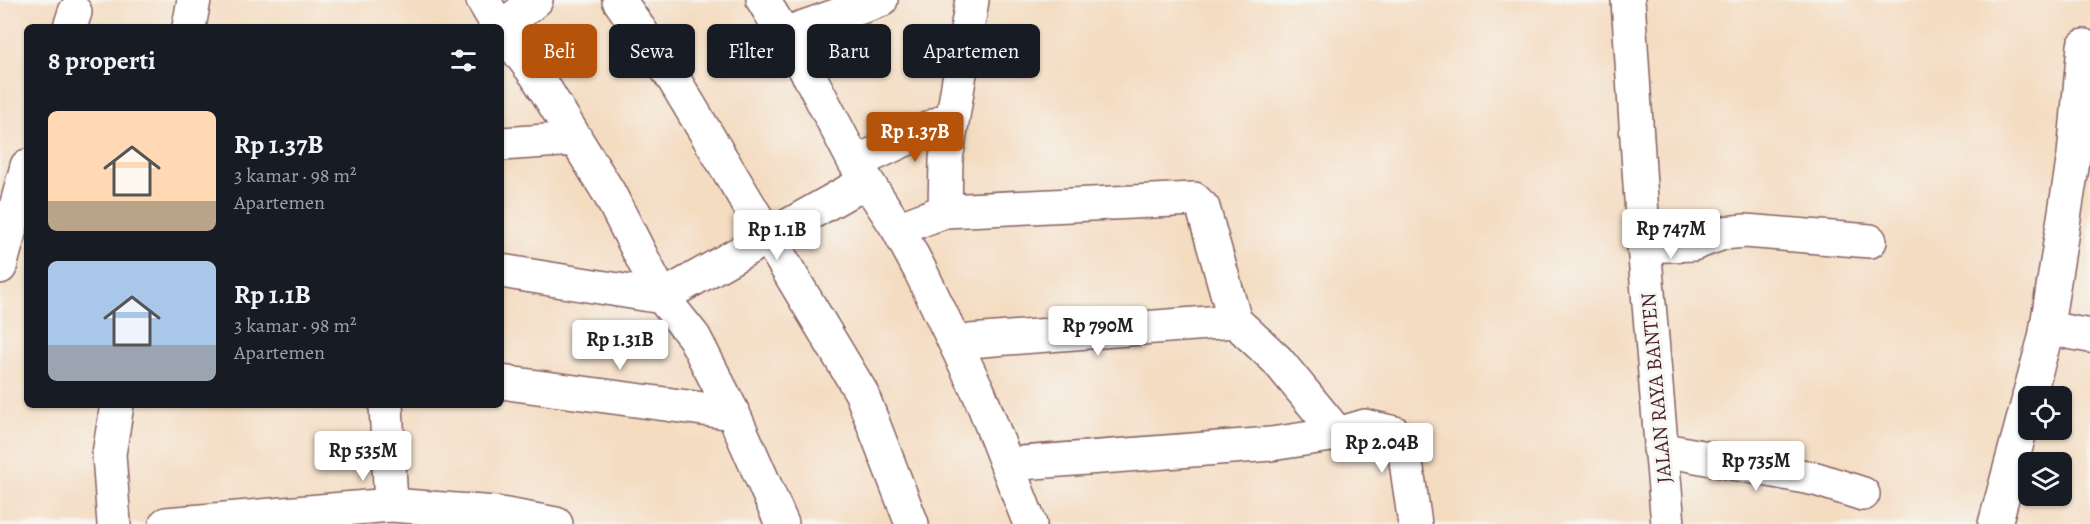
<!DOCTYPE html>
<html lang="id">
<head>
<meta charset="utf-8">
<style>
	body { margin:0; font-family:Alegreya,serif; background:#20242c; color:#f1f3f6; height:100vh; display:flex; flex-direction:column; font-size:22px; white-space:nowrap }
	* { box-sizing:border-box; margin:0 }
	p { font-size:20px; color:#9ea1a6 }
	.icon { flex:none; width:33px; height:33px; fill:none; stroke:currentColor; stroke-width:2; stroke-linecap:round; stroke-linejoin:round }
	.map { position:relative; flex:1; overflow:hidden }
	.details { position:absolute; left:24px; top:24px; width:480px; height:384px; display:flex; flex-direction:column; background:#171b24; border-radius:9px; box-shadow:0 2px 4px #0004 }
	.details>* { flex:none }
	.guide { position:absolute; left:522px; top:24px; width:570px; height:54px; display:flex; gap:12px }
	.controls { position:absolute; left:2018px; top:386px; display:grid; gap:12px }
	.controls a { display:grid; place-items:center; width:54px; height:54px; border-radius:9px; background:#171b24; box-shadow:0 2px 4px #0004; font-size:30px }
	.price { position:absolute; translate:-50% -51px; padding:0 14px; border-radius:6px; background:#fff; color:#222; font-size:20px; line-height:39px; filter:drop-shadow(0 2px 3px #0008) }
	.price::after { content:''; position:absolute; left:50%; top:36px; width:18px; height:14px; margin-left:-9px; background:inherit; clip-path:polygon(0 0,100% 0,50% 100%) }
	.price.current { background:#b45309; color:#fff }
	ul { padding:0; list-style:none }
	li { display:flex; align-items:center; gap:18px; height:150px; padding:0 24px }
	li span { display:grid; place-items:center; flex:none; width:168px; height:120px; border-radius:9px; color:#555 }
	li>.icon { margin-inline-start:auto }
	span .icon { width:72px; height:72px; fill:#fffc; stroke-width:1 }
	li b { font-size:26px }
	h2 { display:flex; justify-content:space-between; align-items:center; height:72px; padding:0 24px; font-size:26px }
	.tag { padding:0 21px; border-radius:9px; background:#171b24; box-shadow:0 2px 4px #0004; font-size:21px; line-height:54px }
	.tag.current { background:#b45309; color:#fff }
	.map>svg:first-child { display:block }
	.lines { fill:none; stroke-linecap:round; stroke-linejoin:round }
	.street-casing { stroke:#866160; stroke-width:36 }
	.secondary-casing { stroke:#866160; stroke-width:36 }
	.street { stroke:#fff; stroke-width:33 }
	.secondary { stroke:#fff; stroke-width:33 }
	.labels { text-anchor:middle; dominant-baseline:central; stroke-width:6; stroke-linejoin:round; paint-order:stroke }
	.street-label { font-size:21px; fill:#4a1f2b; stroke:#f6f6f2 }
</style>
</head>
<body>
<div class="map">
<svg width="2090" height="524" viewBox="0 0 2090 524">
	<rect width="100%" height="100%" fill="#f6f6f2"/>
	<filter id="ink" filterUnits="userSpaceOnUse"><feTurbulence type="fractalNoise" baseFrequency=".0167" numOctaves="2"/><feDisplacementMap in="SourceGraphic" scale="12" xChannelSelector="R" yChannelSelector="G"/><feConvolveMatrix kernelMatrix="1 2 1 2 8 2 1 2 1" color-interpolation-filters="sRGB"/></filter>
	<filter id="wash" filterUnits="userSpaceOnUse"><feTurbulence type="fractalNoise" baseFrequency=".008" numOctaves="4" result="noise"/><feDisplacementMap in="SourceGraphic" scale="24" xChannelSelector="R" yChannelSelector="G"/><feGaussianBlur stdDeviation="1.35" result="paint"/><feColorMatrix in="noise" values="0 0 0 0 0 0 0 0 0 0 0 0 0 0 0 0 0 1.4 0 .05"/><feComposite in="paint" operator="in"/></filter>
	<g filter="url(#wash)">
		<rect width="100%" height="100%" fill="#f4dcc1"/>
	</g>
	<g filter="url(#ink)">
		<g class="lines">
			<g class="street-casing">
				<path id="street" d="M 483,0 L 499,27
					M 619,0 L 673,78 L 861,392 L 912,524
					M 763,0 L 810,77 L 855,163 L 898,229 L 920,270 L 979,393 L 1030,524
					M 70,27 L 75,12
					M 189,27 L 194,0
					M 501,28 L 536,0
					M 501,29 L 537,76 L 609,193 L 662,297 L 694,337 L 733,413 L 782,524
					M 784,34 L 881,0
					M 501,144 L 576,139
					M 855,163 L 953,117
					M 945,211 L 946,159 L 972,0
					M 898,229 L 945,211 L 1194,199 L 1203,208 L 1235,321 L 1277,360 L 1338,434 L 1271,444 L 1008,464
					M 1644,246 L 1693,244 L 1723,233 L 1745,231 L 1870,241
					M 0,267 L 27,166
					M 501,271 L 662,297 L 867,181
					M 2047,328 L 2090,336
					M 956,342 L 1235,321
					M 501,382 L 733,413
					M 2029,396 L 2045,338 L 2074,155 L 2084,46
					M 386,405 L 391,505
					M 1338,434 L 1365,426 L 1395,433 L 1404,448 L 1415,524
					M 1660,449 L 1816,479 L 1863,494
					M 114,524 L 109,454 L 117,405
					M 166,524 L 391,505 L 495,513 L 556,524
					M 1995,524 L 2028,402"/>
			</g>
			<g class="secondary-casing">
				<path id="secondary" d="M 1628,0 L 1644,246 L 1668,524"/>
			</g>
			<use href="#street" class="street"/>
			<use href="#secondary" class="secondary"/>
		</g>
	</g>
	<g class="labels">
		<g class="street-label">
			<text transform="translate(1656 388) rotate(-95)">JALAN RAYA BANTEN</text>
		</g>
	</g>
</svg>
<div class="controls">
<a><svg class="icon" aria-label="locate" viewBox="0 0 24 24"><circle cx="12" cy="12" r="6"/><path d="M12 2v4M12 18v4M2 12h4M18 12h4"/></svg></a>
<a><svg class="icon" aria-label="layers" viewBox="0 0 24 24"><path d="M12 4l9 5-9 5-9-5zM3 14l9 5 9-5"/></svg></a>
</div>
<b class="price current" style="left:915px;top:163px">Rp 1.37B</b>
<b class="price" style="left:1671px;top:260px">Rp 747M</b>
<b class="price" style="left:777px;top:261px">Rp 1.1B</b>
<b class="price" style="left:1098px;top:357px">Rp 790M</b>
<b class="price" style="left:620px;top:371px">Rp 1.31B</b>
<b class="price" style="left:1382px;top:474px">Rp 2.04B</b>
<b class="price" style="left:363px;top:482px">Rp 535M</b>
<b class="price" style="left:1756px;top:492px">Rp 735M</b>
<div class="guide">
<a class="tag current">Beli</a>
<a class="tag">Sewa</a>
<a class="tag">Filter</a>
<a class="tag">Baru</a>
<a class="tag">Apartemen</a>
</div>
<section class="details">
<h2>8 properti<svg class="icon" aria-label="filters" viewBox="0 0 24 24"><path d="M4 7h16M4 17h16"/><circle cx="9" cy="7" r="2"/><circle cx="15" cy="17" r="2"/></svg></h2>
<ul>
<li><span style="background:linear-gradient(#ffd9b3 75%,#b9a48a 0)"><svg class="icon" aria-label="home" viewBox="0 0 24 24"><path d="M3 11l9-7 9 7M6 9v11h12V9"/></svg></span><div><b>Rp 1.37B</b><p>3 kamar · 98 m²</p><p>Apartemen</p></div></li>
<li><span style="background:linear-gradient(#a9c7e8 70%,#9aa5b1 0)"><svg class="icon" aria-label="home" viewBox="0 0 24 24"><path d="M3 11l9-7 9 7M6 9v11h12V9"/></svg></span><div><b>Rp 1.1B</b><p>3 kamar · 98 m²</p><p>Apartemen</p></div></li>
</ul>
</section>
</div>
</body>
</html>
